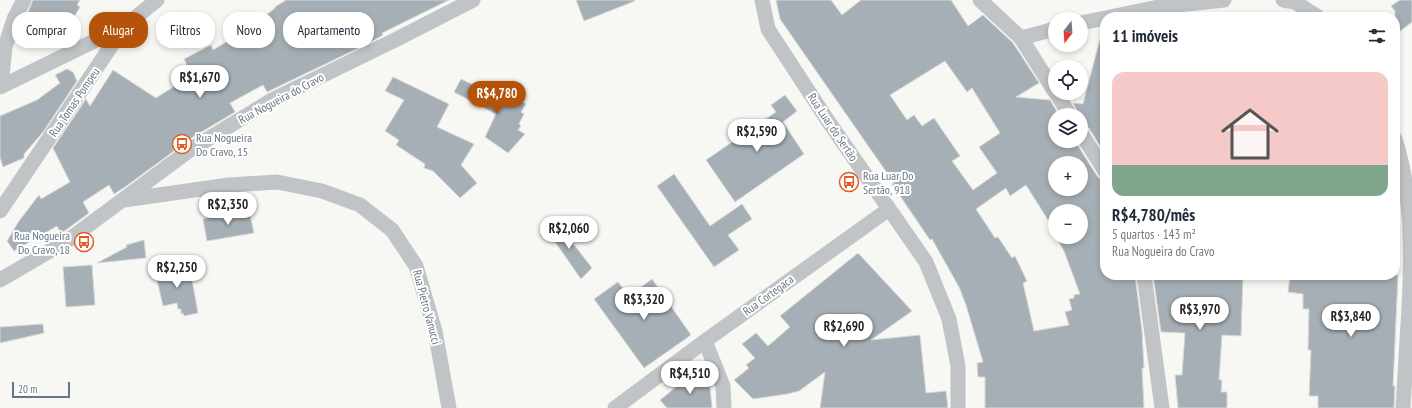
<!DOCTYPE html>
<html lang="pt">
<head>
<meta charset="utf-8">
<style>
	body { margin:0; font-family:"PT Sans Narrow",sans-serif; background:#f6f6f7; color:#1f2937; height:100vh; display:flex; flex-direction:column; font-size:15px; white-space:nowrap }
	* { box-sizing:border-box; margin:0 }
	p { font-size:13px; color:#747a83 }
	.icon { flex:none; width:22px; height:22px; fill:none; stroke:currentColor; stroke-width:2; stroke-linecap:round; stroke-linejoin:round }
	.map { position:relative; flex:1; overflow:hidden }
	.side { position:absolute; left:1100px; top:12px; width:300px; height:268px; display:flex; flex-direction:column; background:#fff; border-radius:16px; box-shadow:0 2px 6px #0003 }
	.side>* { flex:none }
	.banner { position:absolute; left:12px; top:12px; width:380px; height:36px; display:flex; gap:8px }
	.needle { width:26px; rotate:197deg }
	.tools { position:absolute; left:1048px; top:12px; display:grid; gap:8px }
	.tools a { display:grid; place-items:center; width:40px; height:40px; border-radius:50%; background:#fff; box-shadow:0 2px 6px #0003; font-size:20px }
	.scale { position:absolute; left:12px; bottom:10px; width:58px; box-sizing:border-box; padding-left:4px; border:2px solid #667684; border-top:0; font-size:11px; line-height:14px; white-space:nowrap; color:#667684; -webkit-text-stroke:3px #fff; paint-order:stroke }
	.price { position:absolute; translate:-50% -34px; padding:0 9px; border-radius:14px; background:#fff; color:#222; font-size:13px; line-height:26px; filter:drop-shadow(0 1px 2px #0008) }
	.price::after { content:''; position:absolute; left:50%; top:24px; width:12px; height:9px; margin-left:-6px; background:inherit; clip-path:polygon(0 0,100% 0,50% 100%) }
	.price.on { background:#b45309; color:#fff }
	ul { padding:0; list-style:none }
	li { display:grid; align-content:center; gap:8px; height:212px; padding:0 12px }
	li span { display:grid; place-items:center; height:124px; border-radius:12px; color:#555 }
	li>.icon { margin-inline-start:auto }
	span .icon { width:72px; height:72px; fill:#fffc; stroke-width:1 }
	li b { font-size:17px }
	h2 { display:flex; justify-content:space-between; align-items:center; height:48px; padding:0 12px; font-size:17px }
	.chip { padding:0 14px; border-radius:16px; background:#fff; box-shadow:0 2px 6px #0003; font-size:14px; line-height:36px }
	.chip.on { background:#b45309; color:#fff }
	.map>svg:first-child { display:block }
	.building { fill:#a6afb5; stroke:#d8d8d6; fill-rule:evenodd }
	.lines { fill:none; stroke-linecap:round; stroke-linejoin:round }
	.minor { stroke:#c0c4c7; stroke-width:15 }
	.labels { text-anchor:middle; dominant-baseline:central; stroke-width:4; stroke-linejoin:round; paint-order:stroke }
	.street-label { font-size:12px; fill:#667684; stroke:#fff }
	.poi-label { font-size:12px; fill:#667684; stroke:#fff; text-anchor:start }
</style>
</head>
<body>
<div class="map">
<svg width="1412" height="408" viewBox="0 0 1412 408">
	<rect width="100%" height="100%" fill="#f7f7f3"/>
	<path class="building" d="M 33,0 L 80,0 L 77,5 L 80,7 L 71,22 L 54,13 L 47,22 L 28,12 Z
		M 286,0 L 449,0 L 382,33 L 383,35 L 367,44 L 267,92 L 263,85 L 230,103 L 235,112 L 173,149 L 174,151 L 125,187 L 114,194 L 109,185 L 83,202 L 89,213 L 63,232 L 61,234 L 57,226 L 14,251 L 7,241 L 19,221 L 39,195 L 41,199 L 70,182 L 53,148 L 86,99 L 90,106 L 113,70 L 156,98 L 192,75 L 184,59 L 211,45 L 213,50 L 251,27 L 275,8 L 275,7 Z
		M 576,0 L 634,0 L 635,1 L 584,21 Z
		M 776,0 L 831,0 L 842,15 L 861,0 L 951,0 L 968,26 L 983,15 L 1013,43 L 1039,83 L 1016,97 L 1050,100 L 1059,115 L 1055,115 L 1055,141 L 1075,141 L 1097,176 L 1100,179 L 1105,180 L 1105,275 L 1135,275 L 1142,331 L 1144,368 L 1142,368 L 1144,408 L 985,408 L 985,377 L 978,377 L 977,363 L 983,362 L 966,305 L 959,287 L 932,239 L 930,240 L 892,184 L 894,183 L 780,19 ZM 945,61 L 967,92 L 972,88 L 1000,133 L 979,147 L 997,173 L 973,190 L 952,161 L 960,156 L 934,118 L 922,126 L 914,115 L 907,120 L 890,95 ZM 1055,163 L 1081,163 L 1081,189 L 1055,189 ZM 1026,185 L 1048,220 L 1055,235 L 1055,211 L 1081,211 L 1081,237 L 1056,237 L 1064,251 L 1080,294 L 1074,295 L 1074,298 L 1069,299 L 1072,310 L 1065,312 L 1069,325 L 1034,331 L 1023,283 L 1027,281 L 1015,256 L 1012,258 L 998,237 L 995,238 L 976,209 L 1006,188 L 1010,196 Z
		M 1400,0 L 1412,0 L 1412,22 L 1395,35 L 1395,11 L 1391,6 Z
		M 1100,39 L 1105,40 L 1105,154 L 1089,128 L 1086,125 L 1081,124 L 1081,115 L 1079,115 L 1073,103 L 1083,104 Z
		M 67,69 L 73,72 L 77,81 L 43,132 L 24,154 L 24,158 L 3,167 L 0,157 L 0,116 L 37,100 L 60,83 L 55,75 Z
		M 393,77 L 449,104 L 437,127 L 474,144 L 461,165 L 477,183 L 460,198 L 433,171 L 424,168 L 425,164 L 396,145 L 399,140 L 385,131 L 404,100 L 385,91 Z
		M 461,79 L 510,103 L 514,96 L 526,104 L 521,112 L 524,114 L 519,124 L 521,126 L 518,130 L 525,134 L 508,153 L 485,137 L 496,114 L 454,92 Z
		M 785,95 L 797,111 L 783,122 L 804,154 L 735,202 L 706,160 L 776,112 L 771,105 Z
		M 674,174 L 710,226 L 742,204 L 752,219 L 728,235 L 739,250 L 714,267 L 657,186 Z
		M 249,210 L 254,233 L 207,241 L 203,219 Z
		M 556,221 L 592,268 L 581,279 L 546,229 Z
		M 144,240 L 146,258 L 97,263 L 127,247 L 126,245 Z
		M 858,253 L 912,311 L 871,340 L 920,335 L 926,393 L 946,391 L 948,408 L 820,408 L 825,372 L 799,391 L 787,394 L 753,399 L 734,380 L 749,368 L 746,365 L 755,358 L 742,344 L 756,333 L 768,346 L 790,327 L 780,316 Z
		M 92,265 L 95,305 L 66,307 L 63,267 Z
		M 187,265 L 191,280 L 192,280 L 198,313 L 184,316 L 183,313 L 181,314 L 181,309 L 178,309 L 177,303 L 163,306 L 155,271 Z
		M 1153,275 L 1236,275 L 1236,277 L 1243,277 L 1241,336 L 1222,335 L 1219,380 L 1222,380 L 1221,392 L 1227,392 L 1227,408 L 1178,408 L 1175,375 L 1182,375 L 1185,333 L 1161,332 Z
		M 1290,275 L 1398,275 L 1393,386 L 1395,386 L 1394,408 L 1318,408 L 1318,396 L 1309,396 L 1311,350 L 1308,350 L 1309,309 L 1303,309 L 1303,294 L 1288,292 Z
		M 652,279 L 691,335 L 644,368 L 594,299 L 618,282 L 629,296 Z
		M 43,324 L 44,333 L 0,343 L 0,327 Z
		M 698,372 L 710,388 L 712,408 L 667,408 L 660,400 L 686,379 L 687,380 Z"/>
	<g class="lines">
		<path class="minor" d="M 762,0 L 768,29 L 828,121 L 926,262 L 949,319 L 958,366 L 958,408
			M 980,0 L 1021,38 L 1055,92
			M 1283,0 L 1295,2 L 1318,17
			M 1110,17 L 1159,7 L 1224,0
			M 1081,23 L 1105,18
			M 1021,38 L 1055,29
			M 1,86 L 5,47 L 14,19 L 24,0
			M 0,87 L 123,27
			M 1056,93 L 1070,115
			M 1081,133 L 1105,171
			M 1395,139 C 1412,192 1412,251 1409,307 C 1407,341 1405,374 1403,408
			M 124,200 L 229,185 L 277,182 L 322,191 L 360,205 L 392,230 L 416,266 L 435,331 L 449,408
			M 0,211 L 124,27 L 157,0
			M 1144,275 L 1162,408
			M 0,280 L 67,241 L 190,150 L 272,100 L 395,40 L 473,0
			M 615,408 L 705,341
			M 724,408 L 723,386 L 705,341 L 889,209"/>
	</g>
	<defs>
		<g id="bus-ring" transform="scale(1)"><circle r="9.5" fill="#fff" stroke="#e15b29" stroke-width="1.5"/><path d="M-5-6H5V4H4V6H2V4H-2V6H-4V4H-5ZM-3.5-4V0h7V-4ZM-3.5 1.2v1.5H-2V1.2ZM2 1.2v1.5H3.5V1.2Z" fill="#e15b29"/></g>
	</defs>
	<g fill-rule="evenodd">
		<use href="#bus-ring" x="182" y="144"/>
		<use href="#bus-ring" x="849" y="182"/>
		<use href="#bus-ring" x="84" y="242"/>
	</g>
	<g class="labels">
		<g class="street-label">
			<text transform="translate(281 98) rotate(-28)">Rua Nogueira do Cravo</text>
			<text transform="translate(74 102) rotate(-56)">Rua Tomas Pompeu</text>
			<text transform="translate(833 127) rotate(56)">Rua Luar do Sertão</text>
			<text transform="translate(768 295) rotate(-36)">Rua Cortegaca</text>
			<text transform="translate(427 307) rotate(75)">Rua Pietro Vanucci</text>
		</g>
		<g class="poi-label">
			<text x="196" y="137">Rua Nogueira<tspan x="196" dy="14">Do Cravo, 15</tspan></text>
			<text x="863" y="175">Rua Luar Do<tspan x="863" dy="14">Sertão, 918</tspan></text>
			<text x="70" y="235" text-anchor="end">Rua Nogueira<tspan x="70" dy="14">Do Cravo, 18</tspan></text>
		</g>
	</g>
</svg>
<div class="tools">
<a><svg class="needle" viewBox="-14 -14 28 28"><path d="M0-13l5 13h-10z" fill="#e53935"/><path d="M0 13l5-13h-10z" fill="#747a83"/></svg></a>
<a><svg class="icon" aria-label="locate" viewBox="0 0 24 24"><circle cx="12" cy="12" r="6"/><path d="M12 2v4M12 18v4M2 12h4M18 12h4"/></svg></a>
<a><svg class="icon" aria-label="layers" viewBox="0 0 24 24"><path d="M12 4l9 5-9 5-9-5zM3 14l9 5 9-5"/></svg></a>
<a>+</a>
<a>−</a>
</div>
<div class="scale">20 m</div>
<b class="price" style="left:200px;top:99px">R$1,670</b>
<b class="price on" style="left:497px;top:115px">R$4,780</b>
<b class="price" style="left:757px;top:153px">R$2,590</b>
<b class="price" style="left:228px;top:226px">R$2,350</b>
<b class="price" style="left:569px;top:250px">R$2,060</b>
<b class="price" style="left:177px;top:289px">R$2,250</b>
<b class="price" style="left:644px;top:321px">R$3,320</b>
<b class="price" style="left:1200px;top:331px">R$3,970</b>
<b class="price" style="left:1351px;top:338px">R$3,840</b>
<b class="price" style="left:844px;top:348px">R$2,690</b>
<b class="price" style="left:690px;top:395px">R$4,510</b>
<div class="banner">
<a class="chip">Comprar</a>
<a class="chip on">Alugar</a>
<a class="chip">Filtros</a>
<a class="chip">Novo</a>
<a class="chip">Apartamento</a>
</div>
<section class="side">
<h2>11 imóveis<svg class="icon" aria-label="filters" viewBox="0 0 24 24"><path d="M4 7h16M4 17h16"/><circle cx="9" cy="7" r="2"/><circle cx="15" cy="17" r="2"/></svg></h2>
<ul>
<li><span style="background:linear-gradient(#f6c9c9 75%,#7fa58c 0)"><svg class="icon" aria-label="home" viewBox="0 0 24 24"><path d="M3 11l9-7 9 7M6 9v11h12V9"/></svg></span><div><b>R$4,780/mês</b><p>5 quartos · 143 m²</p><p>Rua Nogueira do Cravo</p></div></li>
</ul>
</section>
</div>
</body>
</html>
